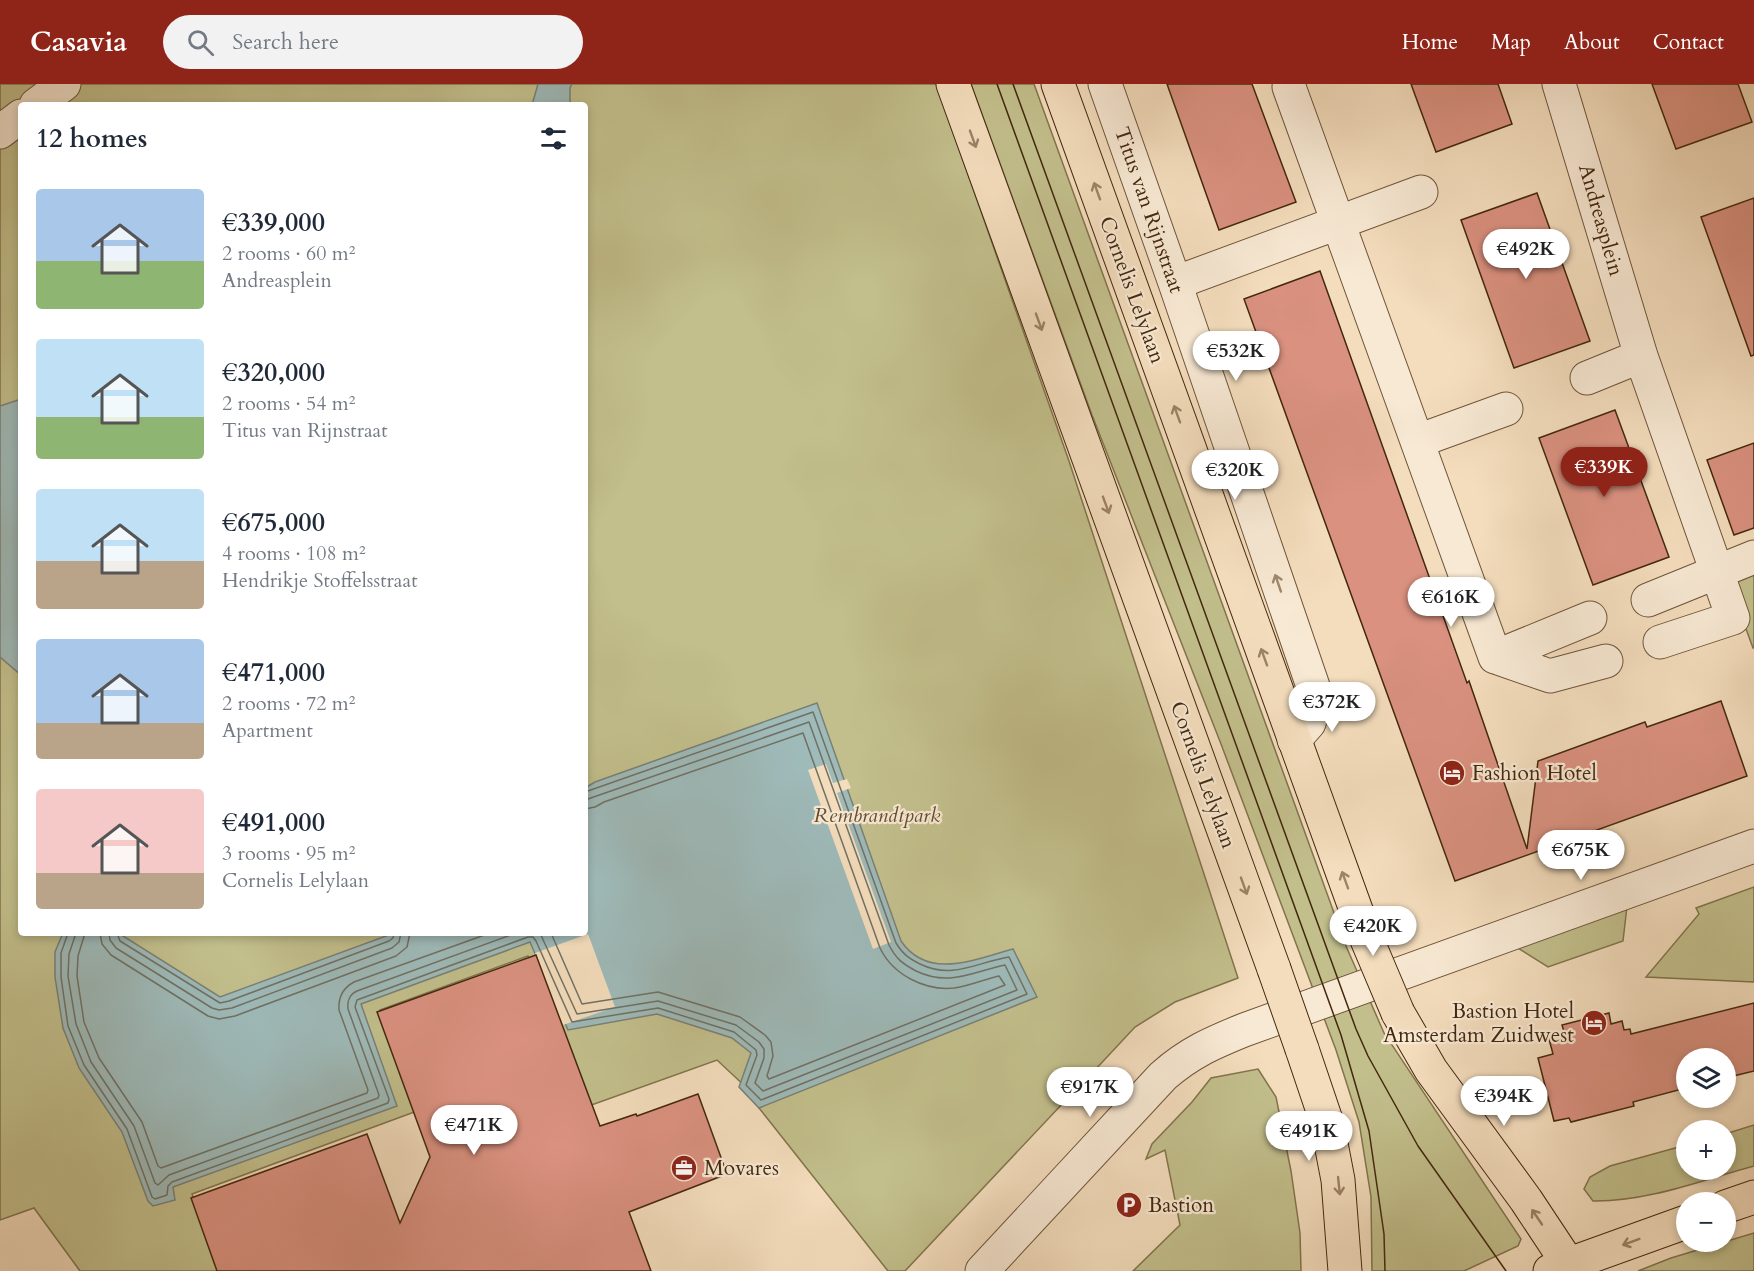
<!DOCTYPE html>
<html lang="en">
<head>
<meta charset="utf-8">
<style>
	body { margin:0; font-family:Cardo,serif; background:#f2f2f3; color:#1f2937; height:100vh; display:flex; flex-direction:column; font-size:22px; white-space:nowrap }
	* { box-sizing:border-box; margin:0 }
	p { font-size:20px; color:#747a83 }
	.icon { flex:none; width:33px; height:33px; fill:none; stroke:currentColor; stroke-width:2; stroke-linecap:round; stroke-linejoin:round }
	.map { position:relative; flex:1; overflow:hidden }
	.side { position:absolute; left:18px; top:18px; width:570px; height:834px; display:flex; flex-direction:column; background:#fff; border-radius:6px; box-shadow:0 3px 9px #0003 }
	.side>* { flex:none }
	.fabs { position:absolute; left:1676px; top:964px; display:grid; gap:12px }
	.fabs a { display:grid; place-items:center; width:60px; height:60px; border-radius:50%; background:#fff; box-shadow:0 3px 9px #0003; font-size:30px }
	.price { position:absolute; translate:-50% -51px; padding:0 14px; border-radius:21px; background:#fff; color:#222; font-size:20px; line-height:39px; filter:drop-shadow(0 2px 3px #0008) }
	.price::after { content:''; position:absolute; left:50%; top:36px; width:18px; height:14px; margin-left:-9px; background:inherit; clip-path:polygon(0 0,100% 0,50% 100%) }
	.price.active { background:#8f2418; color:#fff }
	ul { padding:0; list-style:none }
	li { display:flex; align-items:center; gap:18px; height:150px; padding:0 18px }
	li span { display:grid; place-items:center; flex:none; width:168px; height:120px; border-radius:6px; color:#555 }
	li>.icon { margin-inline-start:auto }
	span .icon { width:72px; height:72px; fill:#fffc; stroke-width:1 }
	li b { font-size:26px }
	h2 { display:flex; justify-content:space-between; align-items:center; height:72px; padding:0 18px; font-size:26px }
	header { display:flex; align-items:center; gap:36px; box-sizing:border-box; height:84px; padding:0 30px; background:#8f2418; color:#fff }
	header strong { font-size:28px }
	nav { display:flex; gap:33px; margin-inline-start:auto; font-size:21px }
	.search { width:420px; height:54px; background:#f2f2f3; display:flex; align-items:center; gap:15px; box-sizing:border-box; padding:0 21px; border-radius:33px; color:#747a83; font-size:22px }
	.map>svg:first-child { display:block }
	.green { fill:#c2bf8c; stroke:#82744d; stroke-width:1.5; fill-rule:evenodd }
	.water { fill:#9ebab9; stroke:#7a8075; stroke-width:1.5 }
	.pier { fill:#f4ddbd }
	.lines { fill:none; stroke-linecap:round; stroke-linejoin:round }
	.shore { stroke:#707164; stroke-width:1.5 }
	.building { fill:#da9180; stroke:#43280e; stroke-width:1.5 }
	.minor-casing { stroke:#6f553a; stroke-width:35 }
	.major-casing { stroke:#43280e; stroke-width:35 }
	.highway-casing { stroke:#43280e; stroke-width:35 }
	.minor { stroke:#f8e9d4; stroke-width:33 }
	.major { stroke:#f4ddbd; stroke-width:33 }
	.highway { stroke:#f4ddbd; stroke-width:33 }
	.tram { stroke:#43280e; stroke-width:1.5 }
	.major-bridge-casing { stroke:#43280e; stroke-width:35; stroke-linecap:butt }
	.major-bridge { stroke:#f4ddbd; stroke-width:33 }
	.oneway { stroke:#9c8266 }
	.oneway2 { stroke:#9e8871 }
	.labels { text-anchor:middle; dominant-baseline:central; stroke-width:4.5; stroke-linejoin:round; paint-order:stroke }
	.street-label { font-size:21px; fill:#43280e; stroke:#f8e9d4 }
	.poi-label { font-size:21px; fill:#43280e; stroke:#f8e9d4; text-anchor:start }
	.park-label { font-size:21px; font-style:italic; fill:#634e2e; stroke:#f8e9d4 }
</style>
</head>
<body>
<header>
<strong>Casavia</strong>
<div class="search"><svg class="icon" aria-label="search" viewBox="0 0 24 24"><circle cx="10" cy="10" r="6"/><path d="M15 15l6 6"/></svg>Search here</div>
<nav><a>Home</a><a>Map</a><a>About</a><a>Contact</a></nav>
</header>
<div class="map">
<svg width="1754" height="1187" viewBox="0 0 1754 1187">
	<rect width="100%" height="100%" fill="#f4ddbd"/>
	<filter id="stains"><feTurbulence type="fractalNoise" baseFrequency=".00333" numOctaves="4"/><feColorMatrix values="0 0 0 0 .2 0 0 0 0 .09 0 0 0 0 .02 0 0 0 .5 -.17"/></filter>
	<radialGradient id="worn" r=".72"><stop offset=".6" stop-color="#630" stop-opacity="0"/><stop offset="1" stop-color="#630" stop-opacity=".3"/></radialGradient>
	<path class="green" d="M 0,0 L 936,0 L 1069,377 L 1238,894 L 1175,918 L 1135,943 L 1080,1002 L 1081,1004 L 1064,1018 L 905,1187 L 888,1187 L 759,1024 L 765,1021 L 717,976 L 583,1024 L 528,872 L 380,926 L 417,1027 L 192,1110 L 219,1187 L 80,1187 L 34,1124 L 0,1136 ZM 21,21 L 585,21 L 585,849 L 21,849 Z
		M 971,0 L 1034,0 L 1346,862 L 1384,949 L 1521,1155 L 1518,1162 L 1464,1187 L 1372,1187 L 1371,1113 L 1359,1038 L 1336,966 L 1221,660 L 1092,331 Z
		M 1754,487 L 1754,564 L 1753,564 L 1728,496 Z
		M 1754,803 L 1754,898 L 1646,893 L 1699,830 L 1696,824 Z
		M 1629,805 L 1623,857 L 1548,883 L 1497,851 Z
		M 1258,985 L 1276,1013 L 1291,1087 L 1300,1149 L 1301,1187 L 1133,1187 L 1180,1141 L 1165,1066 L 1146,1075 L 1152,1060 L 1192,1018 L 1211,994 Z
		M 1754,1041 L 1754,1082 C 1702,1096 1647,1118 1593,1117 L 1584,1105 L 1590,1093 L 1610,1082 L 1686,1061 L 1686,1086 L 1725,1086 L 1725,1050 Z
		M 1754,1149 L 1754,1187 L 1638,1187 L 1671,1174 Z"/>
	<path class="water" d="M 538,0 L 572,0 L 570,4 L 570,21 L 532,21 Z
		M 21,315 L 21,591 L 0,573 L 0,322 Z
		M 817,619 L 901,857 C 928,897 976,875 1013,865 L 1037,913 L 759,1024 L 739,1003 L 751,969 L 732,954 L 657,930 L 568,946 L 530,858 L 361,920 L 397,1022 L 173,1103 L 175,1116 L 153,1122 L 148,1117 L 122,1048 L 79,984 L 63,944 L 55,893 L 55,868 L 63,849 L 121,849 L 123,852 L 220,913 L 394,849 L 585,849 L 585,704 L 595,698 Z"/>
	<path class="pier" d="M 826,680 L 833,699 L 847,695 L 851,704 L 837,709 L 891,858 L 873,865 L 808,686 Z
		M 588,850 L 615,923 L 563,941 L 535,869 Z"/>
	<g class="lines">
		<path class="shore" d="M 68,849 L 61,869 L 61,893 L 68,942 L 84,981 L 127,1045 L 152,1113 L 155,1115 L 167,1111 L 168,1102 L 172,1098 L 388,1019 L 389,1015 L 355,923 L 357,916 L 528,853 L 533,853 L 536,857 L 572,938 L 658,924 L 734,948 L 756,966 L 757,971 L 746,1001 L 761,1016 L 1027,910 L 1009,873 C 977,878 953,896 920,880 C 908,874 903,870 896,859 L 813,628 L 585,708
			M 76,849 L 69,870 L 68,892 L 76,940 L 91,978 L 134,1042 L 155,1099 L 158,1101 L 169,1091 L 378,1014 L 379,1011 L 348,925 C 347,917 350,910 357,907 L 516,849
			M 85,849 L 78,872 L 77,892 L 84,938 L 99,974 L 142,1038 L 158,1082 L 161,1084 L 367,1009 L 368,1006 L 339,926 C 338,913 343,904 354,898 L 490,849
			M 100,849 L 102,860 L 111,871 L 208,932 L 219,935 L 235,932 L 396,872 L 407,863 L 410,849
			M 109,849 L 110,856 L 116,864 L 212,924 L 219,926 L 232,924 L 392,864 L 399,858 L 401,849
			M 117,849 L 120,857 L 220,919 L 229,917 L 389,857 L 393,854 L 394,849
			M 540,849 L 577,930 L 658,917 L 736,941 L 759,958 L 764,965 L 764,974 L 755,999 L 763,1007 L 1017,906 L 1005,881 C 971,888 950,903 916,887 C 903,880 896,875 889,861 L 809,638 L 585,716
			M 551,849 L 582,920 L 658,908 L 740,933 L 765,951 L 771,958 L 773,972 L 767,992 L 769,995 L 1005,901 L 999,892 C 985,895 969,902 954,904 C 925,907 893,891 880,864 L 803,649 L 604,718 L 595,723 L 585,725"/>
	</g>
	<path class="building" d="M 1167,0 L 1252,0 L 1296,118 L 1219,146 Z
		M 1411,0 L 1498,0 L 1512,40 L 1436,68 Z
		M 1652,0 L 1738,0 L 1752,38 L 1676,65 Z
		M 1537,109 L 1590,257 L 1514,284 L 1461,136 Z
		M 1754,114 L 1754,271 L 1751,272 L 1701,133 Z
		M 1320,187 L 1467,599 L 1469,597 L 1527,765 L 1538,677 L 1645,638 L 1647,643 L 1721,617 L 1747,692 L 1455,797 L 1244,215 Z
		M 1615,326 L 1669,473 L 1593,501 L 1539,354 Z
		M 1754,359 L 1754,444 L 1734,451 L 1707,376 Z
		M 536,871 L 600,1042 L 636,1030 L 637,1032 L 698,1010 L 727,1090 L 629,1128 L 651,1187 L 217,1187 L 191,1114 L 367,1050 L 400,1139 L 430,1073 L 377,928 Z
		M 1754,919 L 1754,987 L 1725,994 L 1725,975 L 1686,975 L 1686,1004 L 1633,1018 L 1634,1022 L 1571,1038 L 1569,1034 L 1554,1037 L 1538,974 L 1553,970 L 1549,955 L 1565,951 L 1562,941 L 1609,929 L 1611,940 L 1622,937 L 1624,946 L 1630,945 L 1631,950 Z"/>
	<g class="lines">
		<g class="minor-casing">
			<path id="minor" d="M 1105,0 L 1175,199 L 1317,614 L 1309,639 L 1294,656
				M 1559,0 L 1641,272 L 1733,534 L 1660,558
				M 1289,3 L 1495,573 L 1550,592 L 1606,577
				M 36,21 L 64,0
				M 0,48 L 21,32
				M 1175,199 L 1421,108
				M 1587,294 L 1641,272
				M 1418,357 L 1506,325
				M 1648,516 L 1754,473
				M 1495,573 L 1590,534
				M 982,1187 L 1163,992 C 1189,969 1212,959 1244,946 L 1754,762"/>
		</g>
		<g class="major-casing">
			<path id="major" d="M 953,0 L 1274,885
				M 1058,0 L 1365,851
				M 1398,929 L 1431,986 L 1526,1116 L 1573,1187
				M 1302,965 L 1327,1039 L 1338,1096 L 1345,1187"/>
		</g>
		<g class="highway-casing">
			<path id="highway" d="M 1725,1123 L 1754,1113
				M 1550,1187 L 1686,1138"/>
		</g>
		<use href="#minor" class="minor"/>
		<use href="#major" class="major"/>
		<use href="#highway" class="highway"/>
		<path class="tram" d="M 997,0 L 1341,951 L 1369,1047 L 1384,1150 L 1385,1187
			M 1013,0 L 1356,945 L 1368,972 L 1418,1062 L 1506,1187"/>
		<g class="major-bridge-casing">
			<path id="major-bridge" d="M 1365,851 L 1398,929
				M 1274,885 L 1302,965"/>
		</g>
		<use href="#major-bridge" class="major-bridge"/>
	</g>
	<defs><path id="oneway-shaft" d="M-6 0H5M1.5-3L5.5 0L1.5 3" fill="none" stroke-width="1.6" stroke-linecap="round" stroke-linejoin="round" transform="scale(1.5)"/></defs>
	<g class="oneway">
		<use href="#oneway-shaft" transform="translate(973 55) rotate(70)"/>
		<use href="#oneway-shaft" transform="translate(1097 107) rotate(-110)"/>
		<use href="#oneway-shaft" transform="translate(1039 238) rotate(70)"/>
		<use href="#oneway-shaft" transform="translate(1177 330) rotate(-110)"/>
		<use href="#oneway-shaft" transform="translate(1106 421) rotate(70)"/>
		<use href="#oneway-shaft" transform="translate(1264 573) rotate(-110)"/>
		<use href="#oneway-shaft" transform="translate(1345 796) rotate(-110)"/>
		<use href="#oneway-shaft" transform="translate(1244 802) rotate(70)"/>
		<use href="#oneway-shaft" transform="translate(1339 1102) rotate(84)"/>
		<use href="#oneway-shaft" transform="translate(1537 1133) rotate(-124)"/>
		<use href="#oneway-shaft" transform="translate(1631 1158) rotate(160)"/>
	</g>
	<use class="oneway2" href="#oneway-shaft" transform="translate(1278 499) rotate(-109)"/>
	<defs>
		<g id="hotel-disc" transform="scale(1.35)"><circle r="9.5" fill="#8f2418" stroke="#f8e9d4"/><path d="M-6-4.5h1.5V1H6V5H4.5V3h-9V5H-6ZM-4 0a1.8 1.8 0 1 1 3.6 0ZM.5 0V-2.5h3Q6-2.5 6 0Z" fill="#fff"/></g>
		<g id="office-disc" transform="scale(1.35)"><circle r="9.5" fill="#8f2418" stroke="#f8e9d4"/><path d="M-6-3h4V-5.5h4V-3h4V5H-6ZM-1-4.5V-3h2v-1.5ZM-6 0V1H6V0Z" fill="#fff"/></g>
		<g id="parking-disc" transform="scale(1.35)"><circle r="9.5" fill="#8f2418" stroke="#f8e9d4"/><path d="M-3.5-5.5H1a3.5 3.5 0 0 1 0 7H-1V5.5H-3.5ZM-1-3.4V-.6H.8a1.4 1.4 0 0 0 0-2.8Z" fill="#fff"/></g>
	</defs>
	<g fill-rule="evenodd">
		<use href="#hotel-disc" x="1452" y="689"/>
		<use href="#hotel-disc" x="1594" y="939"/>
		<use href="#office-disc" x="684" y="1084"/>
		<use href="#parking-disc" x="1129" y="1121"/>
	</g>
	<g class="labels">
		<g class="street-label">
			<text transform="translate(1149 126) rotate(71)">Titus van Rijnstraat</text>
			<text transform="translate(1601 136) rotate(74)">Andreasplein</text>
			<text transform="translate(1132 206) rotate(70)">Cornelis Lelylaan</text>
			<text transform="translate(1203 691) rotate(70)">Cornelis Lelylaan</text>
		</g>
		<g class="poi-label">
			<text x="1472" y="689">Fashion Hotel</text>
			<text x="1574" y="927" text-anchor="end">Bastion Hotel<tspan x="1574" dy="24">Amsterdam Zuidwest</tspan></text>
			<text x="704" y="1084">Movares</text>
			<text x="1148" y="1121">Bastion</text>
		</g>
		<g class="park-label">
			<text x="877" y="731">Rembrandtpark</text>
		</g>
	</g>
	<rect width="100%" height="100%" filter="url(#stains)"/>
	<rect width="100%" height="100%" fill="url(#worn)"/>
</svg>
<div class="fabs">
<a><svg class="icon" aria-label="layers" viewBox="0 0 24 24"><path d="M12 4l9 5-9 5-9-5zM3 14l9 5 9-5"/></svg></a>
<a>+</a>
<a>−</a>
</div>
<b class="price" style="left:1526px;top:196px">€492K</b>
<b class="price" style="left:1236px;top:298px">€532K</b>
<b class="price active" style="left:1604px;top:414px">€339K</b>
<b class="price" style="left:1235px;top:417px">€320K</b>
<b class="price" style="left:1451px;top:544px">€616K</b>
<b class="price" style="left:1332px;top:649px">€372K</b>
<b class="price" style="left:1581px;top:797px">€675K</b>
<b class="price" style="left:1373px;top:873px">€420K</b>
<b class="price" style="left:1090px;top:1034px">€917K</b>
<b class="price" style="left:1504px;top:1043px">€394K</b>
<b class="price" style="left:474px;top:1072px">€471K</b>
<b class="price" style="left:1309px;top:1078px">€491K</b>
<section class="side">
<h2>12 homes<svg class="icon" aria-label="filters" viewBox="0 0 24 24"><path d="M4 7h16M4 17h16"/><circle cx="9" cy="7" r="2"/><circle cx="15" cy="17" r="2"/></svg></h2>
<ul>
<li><span style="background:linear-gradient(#a9c7e8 60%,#8fb573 0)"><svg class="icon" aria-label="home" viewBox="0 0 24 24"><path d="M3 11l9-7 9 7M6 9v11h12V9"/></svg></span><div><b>€339,000</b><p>2 rooms · 60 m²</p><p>Andreasplein</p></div></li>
<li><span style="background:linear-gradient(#bfe0f5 65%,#8fb573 0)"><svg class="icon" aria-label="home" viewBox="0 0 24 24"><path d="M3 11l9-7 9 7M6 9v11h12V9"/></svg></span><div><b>€320,000</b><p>2 rooms · 54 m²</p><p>Titus van Rijnstraat</p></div></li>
<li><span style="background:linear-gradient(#bfe0f5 60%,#b9a48a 0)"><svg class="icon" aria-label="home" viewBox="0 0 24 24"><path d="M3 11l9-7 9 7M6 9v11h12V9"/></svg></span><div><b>€675,000</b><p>4 rooms · 108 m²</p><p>Hendrikje Stoffelsstraat</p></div></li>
<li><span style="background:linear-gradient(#a9c7e8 70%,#b9a48a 0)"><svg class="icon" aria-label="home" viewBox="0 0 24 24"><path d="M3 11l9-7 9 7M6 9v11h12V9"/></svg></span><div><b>€471,000</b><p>2 rooms · 72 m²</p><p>Apartment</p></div></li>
<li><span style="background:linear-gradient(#f6c9c9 70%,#b9a48a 0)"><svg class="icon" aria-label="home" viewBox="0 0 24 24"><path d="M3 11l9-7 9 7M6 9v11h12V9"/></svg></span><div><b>€491,000</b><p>3 rooms · 95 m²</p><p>Cornelis Lelylaan</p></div></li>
</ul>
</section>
</div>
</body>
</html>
